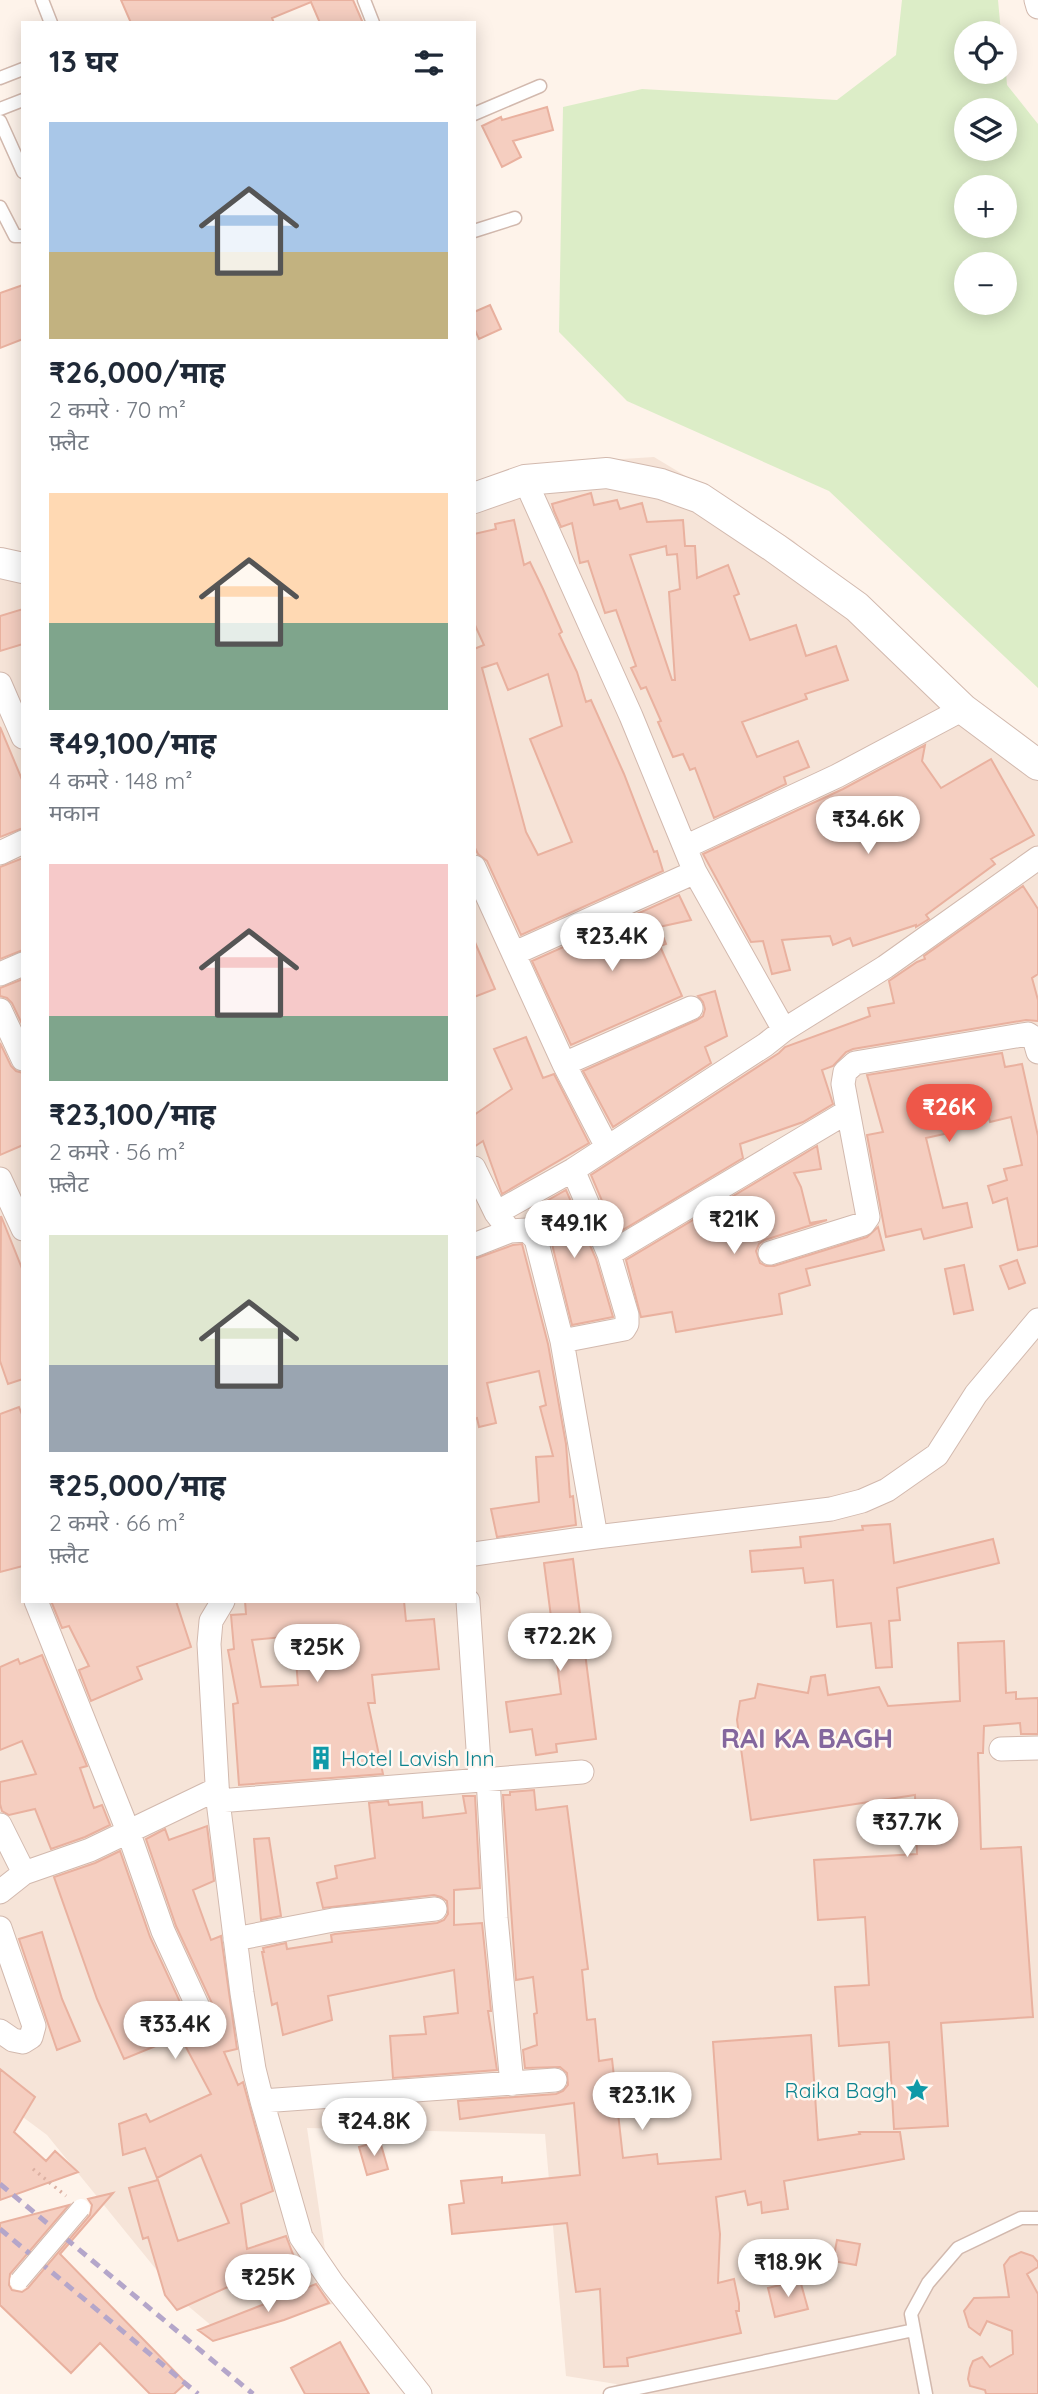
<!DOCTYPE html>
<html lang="hi">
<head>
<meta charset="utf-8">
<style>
	body { margin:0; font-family:Quicksand,"Noto Sans Devanagari",sans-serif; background:#f6f6f7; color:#1f2937; height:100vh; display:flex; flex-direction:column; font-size:26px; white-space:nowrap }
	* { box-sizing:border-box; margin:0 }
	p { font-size:23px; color:#747a83 }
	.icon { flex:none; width:38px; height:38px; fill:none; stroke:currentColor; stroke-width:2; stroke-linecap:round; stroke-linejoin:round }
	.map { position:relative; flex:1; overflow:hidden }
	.side { position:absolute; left:21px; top:21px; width:455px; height:1582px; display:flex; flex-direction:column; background:#fff; border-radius:0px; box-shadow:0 4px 18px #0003 }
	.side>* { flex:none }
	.buttons { position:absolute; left:954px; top:21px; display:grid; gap:14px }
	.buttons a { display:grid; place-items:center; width:63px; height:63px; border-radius:50%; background:#fff; box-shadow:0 4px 18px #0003; font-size:35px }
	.price { position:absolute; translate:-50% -60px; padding:0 16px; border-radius:24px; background:#fff; color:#222; font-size:23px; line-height:46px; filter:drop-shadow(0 2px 4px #0008) }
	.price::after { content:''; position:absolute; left:50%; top:42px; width:21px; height:16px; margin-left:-10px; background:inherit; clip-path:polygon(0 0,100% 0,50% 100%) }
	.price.selected { background:#ee5749; color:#fff }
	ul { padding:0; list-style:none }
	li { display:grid; align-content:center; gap:14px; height:371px; padding:0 28px }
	li span { display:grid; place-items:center; height:217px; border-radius:0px; color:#555 }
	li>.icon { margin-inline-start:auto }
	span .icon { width:126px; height:126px; fill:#fffc; stroke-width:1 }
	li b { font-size:30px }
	h2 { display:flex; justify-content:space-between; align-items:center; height:84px; padding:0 28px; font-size:30px }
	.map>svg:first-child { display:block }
	.residential { fill:#f6e4d8 }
	.green { fill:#dcedc7; fill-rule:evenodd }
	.building { fill:#f5cec0; stroke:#e9b19f; stroke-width:2; fill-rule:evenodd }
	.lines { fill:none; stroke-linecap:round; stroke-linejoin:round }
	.service-casing { stroke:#d2b9ae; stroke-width:15 }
	.minor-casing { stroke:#d2b9ae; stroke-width:25 }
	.tertiary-casing { stroke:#d2b9ae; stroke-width:32 }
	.path { stroke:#dbb0a2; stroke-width:3.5; stroke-dasharray:2 5; stroke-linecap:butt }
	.service { stroke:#fff; stroke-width:12 }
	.minor { stroke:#fff; stroke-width:23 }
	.tertiary { stroke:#fff; stroke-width:30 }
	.rail { stroke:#b4a6ca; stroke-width:5; stroke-dasharray:10 7; stroke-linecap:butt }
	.pedestrian-bridge-casing { stroke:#d2b9ae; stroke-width:20; stroke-linecap:butt }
	.pedestrian-bridge { stroke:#fff; stroke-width:18 }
	.labels { text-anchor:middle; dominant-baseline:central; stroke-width:5; stroke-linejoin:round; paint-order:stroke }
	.culture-label { font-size:21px; fill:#0d838f; stroke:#fff8f2; text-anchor:start }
	.district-label { font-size:28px; font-weight:bold; fill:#84679e; stroke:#fff8f2 }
</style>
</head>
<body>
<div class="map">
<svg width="1038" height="2394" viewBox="0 0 1038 2394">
	<rect width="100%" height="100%" fill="#fef3ea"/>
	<path class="residential" d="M 654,457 L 794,541 L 1038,774 L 1038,2394 L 623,2394 L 616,2384 L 566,2376 L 545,2134 L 307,2128 L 333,2304 L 219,2332 L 181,2300 L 47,2135 L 0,2100 L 0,555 L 23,560 L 23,1601 L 474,1601 L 474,492 L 543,464 Z"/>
	<path class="green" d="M 902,0 L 998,0 L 1001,33 L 966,33 L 966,72 L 1004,72 L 1005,60 L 1007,85 L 1038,124 L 1038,688 L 829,491 L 627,401 L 559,332 L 563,107 L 642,89 L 837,100 L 896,55 ZM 966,110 L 1004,110 L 1004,149 L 966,149 ZM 966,187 L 1004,187 L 1004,226 L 966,226 ZM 966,264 L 1004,264 L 1004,303 L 966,303 Z"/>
	<path class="building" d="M 121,0 L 353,0 L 363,23 L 320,23 L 311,2 L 272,18 L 274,23 L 131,23 Z
		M 547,107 L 553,130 L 513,141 L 521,157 L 502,167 L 482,126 L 501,117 L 502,120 Z
		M 23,285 L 23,339 L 0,348 L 0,293 Z
		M 490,305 L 501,329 L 479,339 L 474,328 L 474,312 Z
		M 591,493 L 594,505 L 617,500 L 620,509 L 642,503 L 647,522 L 683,520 L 685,546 L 695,546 L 697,578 L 728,565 L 739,594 L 734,596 L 750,640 L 796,625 L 806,656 L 836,646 L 848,680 L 805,694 L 807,699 L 742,722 L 757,757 L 798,741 L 809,767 L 784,777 L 786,784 L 714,818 L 695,768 L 690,770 L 683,754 L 673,757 L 658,722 L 661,721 L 646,687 L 641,689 L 631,668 L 636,666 L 616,610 L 605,613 L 588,561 L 580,563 L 572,523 L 561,527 L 554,511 L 552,504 ZM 666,546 L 667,555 L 677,554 L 680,589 L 669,592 L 675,680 L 672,680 L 630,555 Z
		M 514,520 L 524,565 L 530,562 L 543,589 L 562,632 L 559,634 L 577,672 L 586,702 L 591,700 L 624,774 L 654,852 L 657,851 L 663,871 L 521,935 L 487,861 L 478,854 L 474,846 L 474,649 L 484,645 L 474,623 L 474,534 L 496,529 L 495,524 ZM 497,663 L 508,690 L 548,674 L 562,726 L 530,739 L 572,842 L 538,855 L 526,832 L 482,668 Z
		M 23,609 L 23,644 L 0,651 L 0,616 Z
		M 0,727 L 23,782 L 23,828 L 0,837 Z
		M 925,745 L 922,761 L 941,788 L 991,759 L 1034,835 L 991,859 L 995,864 L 926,915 L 929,919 L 916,927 L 916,925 L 853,946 L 850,938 L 833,945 L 830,936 L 782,940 L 790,970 L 772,974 L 763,941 L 751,942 L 703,854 L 843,789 Z
		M 23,858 L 23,950 L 0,959 L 0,867 Z
		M 1023,886 L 1038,909 L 1038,974 L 1032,978 L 1038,1000 L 1038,1021 L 1026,1020 L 853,1049 L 846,1052 L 833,1066 L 822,1070 L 833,1104 L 803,1122 L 740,1144 L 743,1158 L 616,1234 L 591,1175 L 779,1053 L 785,1047 L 870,1016 L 868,1008 L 894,1003 L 889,981 L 917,962 L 925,959 L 924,956 Z
		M 679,895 L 691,920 L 659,927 L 666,944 L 660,946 L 682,996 L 571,1045 L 532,961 Z
		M 474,940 L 495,989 L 474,997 Z
		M 23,979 L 23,1026 L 12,1003 L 7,998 L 0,996 L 0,988 Z
		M 715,991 L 727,1036 L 705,1047 L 711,1063 L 613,1127 L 583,1071 L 697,1020 L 703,1016 L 705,1009 L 703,1002 L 698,996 Z
		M 526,1037 L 543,1078 L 554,1074 L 589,1143 L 502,1194 L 483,1141 L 474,1147 L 474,1115 L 512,1089 L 494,1049 Z
		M 0,1043 L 11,1066 L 16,1071 L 23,1073 L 23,1145 L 0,1155 Z
		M 1002,1053 L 1005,1067 L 1022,1064 L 1038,1136 L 1038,1246 L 1018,1250 L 1007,1198 L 993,1203 L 988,1186 L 1007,1180 L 1004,1169 L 1022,1165 L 1011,1117 L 990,1122 L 984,1099 L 944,1108 L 949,1133 L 926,1138 L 943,1208 L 967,1203 L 972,1227 L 924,1239 L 921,1229 L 886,1237 L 867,1135 L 883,1132 L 867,1075 Z
		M 817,1146 L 821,1169 L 794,1173 L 801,1187 L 810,1223 L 827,1220 L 765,1240 L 759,1244 L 756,1251 L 760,1263 L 766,1266 L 774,1266 L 867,1237 L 878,1227 L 884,1250 L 806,1269 L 810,1285 L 779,1294 L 782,1314 L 676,1332 L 672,1312 L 641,1317 L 626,1260 Z
		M 566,1190 L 596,1259 L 613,1317 L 572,1325 L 550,1236 L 537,1220 L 530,1217 L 529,1211 Z
		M 1,1216 L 23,1271 L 23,1379 L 8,1384 L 0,1361 Z
		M 522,1244 L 548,1344 L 566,1444 L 570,1497 L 573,1496 L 576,1525 L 497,1537 L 491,1509 L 539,1502 L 536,1457 L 553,1456 L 540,1407 L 546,1405 L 539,1371 L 487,1383 L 496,1423 L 479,1427 L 477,1418 L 474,1419 L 474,1259 L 513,1245 Z
		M 1017,1260 L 1025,1283 L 1009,1289 L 1000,1266 Z
		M 964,1265 L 973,1310 L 954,1314 L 945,1269 Z
		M 19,1407 L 23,1417 L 23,1566 L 0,1572 L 0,1414 Z
		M 890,1524 L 894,1563 L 993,1539 L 999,1563 L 897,1588 L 900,1620 L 889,1621 L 892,1667 L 876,1668 L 871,1623 L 837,1627 L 833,1580 L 805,1583 L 803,1568 L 752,1572 L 750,1551 L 801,1547 L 800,1537 L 863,1530 L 862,1526 Z
		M 573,1559 L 596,1739 L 556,1744 L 557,1752 L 536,1755 L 532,1729 L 510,1732 L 506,1702 L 561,1694 L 544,1563 Z
		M 51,1601 L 176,1601 L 191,1647 L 137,1667 L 142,1679 L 91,1701 L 79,1670 L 89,1666 L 69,1626 L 62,1628 Z
		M 245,1601 L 404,1601 L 406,1621 L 434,1619 L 439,1669 L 372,1675 L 375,1703 L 368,1703 L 383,1774 L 239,1785 L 233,1704 L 238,1703 L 228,1650 L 234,1649 L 231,1615 L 246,1614 ZM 294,1636 L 298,1685 L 261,1687 L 252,1640 Z
		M 1004,1641 L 1006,1693 L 1016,1692 L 1016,1699 L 1038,1698 L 1038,1734 L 1021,1734 L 1020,1723 L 984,1726 L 983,1753 L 978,1753 L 981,1849 L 1021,1847 L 1033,2017 L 941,2023 L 948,2126 L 894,2129 L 889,2042 L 839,2046 L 835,1987 L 869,1985 L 865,1917 L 818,1920 L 814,1860 L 917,1854 L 915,1795 L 751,1820 L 737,1720 L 740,1701 L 755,1698 L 758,1684 L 808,1693 L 811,1677 L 825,1675 L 828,1695 L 879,1687 L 888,1706 L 960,1701 L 958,1643 Z
		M 42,1655 L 87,1766 L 80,1768 L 94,1808 L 102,1805 L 110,1825 L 85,1837 L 51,1849 L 35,1809 L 9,1815 L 2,1811 L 0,1804 L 0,1782 L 36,1774 L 22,1741 L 0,1750 L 0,1667 L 18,1659 L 20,1664 Z
		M 534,1790 L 536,1810 L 567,1806 L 588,1969 L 582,1970 L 587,2020 L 595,2019 L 599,2061 L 612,2059 L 623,2158 L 657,2154 L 658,2164 L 721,2159 L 713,2042 L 811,2035 L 818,2140 L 860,2134 L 859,2132 L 900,2132 L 904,2159 L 784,2181 L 788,2209 L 762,2213 L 761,2202 L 748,2205 L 745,2191 L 716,2197 L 720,2234 L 718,2283 L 734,2279 L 739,2303 L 739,2311 L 736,2311 L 741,2333 L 627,2358 L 628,2366 L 604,2367 L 600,2289 L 576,2292 L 567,2223 L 452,2234 L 449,2205 L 464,2203 L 461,2181 L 502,2177 L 502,2183 L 580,2175 L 574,2103 L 460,2119 L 458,2101 L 556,2094 L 563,2091 L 568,2085 L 567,2073 L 560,2067 L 525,2068 L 523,2050 L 537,2045 L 534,2014 L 537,2013 L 533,1977 L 516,1980 L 503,1795 L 510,1795 L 510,1792 Z
		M 463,1796 L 475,1796 L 480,1888 L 454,1890 L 454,1925 L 482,1923 L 491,2011 L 488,2011 L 497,2070 L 393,2078 L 390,2036 L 426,2034 L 424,2017 L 458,2013 L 454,1970 L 328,1996 L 332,2020 L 283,2035 L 277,2003 L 272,2005 L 262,1952 L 264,1952 L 263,1948 L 286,1943 L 287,1949 L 332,1942 L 331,1935 L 335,1934 L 437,1923 L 444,1920 L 448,1914 L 447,1901 L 441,1897 L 434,1895 L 323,1908 L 317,1883 L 337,1878 L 335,1866 L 375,1858 L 369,1803 L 388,1801 L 389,1805 L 422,1802 L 423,1818 L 466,1813 Z
		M 207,1826 L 214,1881 L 193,1890 L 211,1940 L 221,1936 L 237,2049 L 224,2052 L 238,2085 L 243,2082 L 273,2191 L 241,2204 L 247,2249 L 286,2236 L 294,2257 L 177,2310 L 165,2295 L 148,2237 L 143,2239 L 129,2188 L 158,2180 L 178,2241 L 229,2223 L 201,2155 L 157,2178 L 145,2148 L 123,2155 L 119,2124 L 146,2114 L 150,2122 L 211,2094 L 180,2036 L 124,2059 L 97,1999 L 54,1877 L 95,1863 L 120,1851 L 150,1937 L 191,2026 L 197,2032 L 209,2033 L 216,2027 L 217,2014 L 176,1926 L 146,1839 L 165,1829 L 169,1840 Z
		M 269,1838 L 281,1916 L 261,1920 L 254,1839 Z
		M 42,1932 L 62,1999 L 80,2041 L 57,2050 L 19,1939 Z
		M 0,2069 L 35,2097 L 14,2132 L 46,2161 L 55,2151 L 78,2172 L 0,2200 Z
		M 380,2141 L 388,2169 L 367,2175 L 359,2147 Z
		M 113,2193 L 60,2254 L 186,2383 L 174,2394 L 150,2394 L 100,2343 L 71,2373 L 0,2305 L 0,2223 L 69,2205 L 10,2274 L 9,2285 L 12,2290 L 22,2292 L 28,2288 L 90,2215 L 92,2205 L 88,2199 Z
		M 837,2240 L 860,2244 L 856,2265 L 833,2261 Z
		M 1021,2252 L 1033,2256 L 1038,2262 L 1038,2267 L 1027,2274 L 1038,2294 L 1038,2394 L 986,2394 L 985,2390 L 970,2386 L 968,2379 L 970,2368 L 973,2361 L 982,2357 L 990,2367 L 1013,2354 L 1012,2331 L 987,2321 L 980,2335 L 969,2327 L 964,2311 L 974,2298 L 1009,2297 L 1004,2265 L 1010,2257 Z
		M 800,2280 L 808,2309 L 775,2317 L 768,2288 Z
		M 316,2284 L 329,2303 L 284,2320 L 213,2341 L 198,2330 Z
		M 340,2342 L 369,2394 L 305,2394 L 291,2368 Z"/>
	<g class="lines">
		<g class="service-casing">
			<path id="service" d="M 42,0 L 51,23
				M 364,0 L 373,23
				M 0,78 L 23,69
				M 0,109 L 23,100
				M 474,114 L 540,86
				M 0,121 L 23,172
				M 0,207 L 15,236 L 23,236
				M 474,231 L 515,218
				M 610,2394 L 914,2330
				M 926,2394 L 911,2314 L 928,2283 L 958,2248 L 1021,2218 L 1038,2218"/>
		</g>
		<g class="minor-casing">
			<path id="minor" d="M 1036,0 L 1038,7
				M 525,480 L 631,716 L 695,872 L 784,1030
				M 0,684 L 23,737
				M 685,847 L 837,776 L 963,709
				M 0,853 L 23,842
				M 474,867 L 564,1064 L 607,1147
				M 515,953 L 695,872
				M 0,974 L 23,964
				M 0,1010 L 23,1059
				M 564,1064 L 691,1008
				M 474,1168 L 496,1213 L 506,1226
				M 0,1179 L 23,1229
				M 496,1213 L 573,1170 L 765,1045 L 784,1030 L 885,967 L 1038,858
				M 474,1245 L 510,1231 L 527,1230 L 536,1239 L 562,1341 L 596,1537
				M 770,1253 L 863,1224 L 868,1217 L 843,1084 L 845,1072 L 855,1063 L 1028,1034 L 1034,1038 L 1038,1052
				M 609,1254 L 847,1112
				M 562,1341 L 624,1329 L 627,1324 L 627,1315 L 609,1254 L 573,1170
				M 474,1554 L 596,1537 L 831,1509 L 862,1501 L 887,1490 L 937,1455 L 976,1394 L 1038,1320
				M 36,1601 L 128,1831 L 163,1931 L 204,2020
				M 223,1601 L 211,1621 L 209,1644 L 218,1801 L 242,1993 L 254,2069 L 262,2101 L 301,2237 L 333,2284 L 420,2394
				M 468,1601 L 480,1778
				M 1001,1749 L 1038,1748
				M 488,1778 L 496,1918 L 512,2084
				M 218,1801 L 582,1772
				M 0,1825 L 24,1873
				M 0,1892 L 24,1873 L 90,1850 L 217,1789
				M 0,1928 L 34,2026 L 31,2037 L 23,2042 L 13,2040 L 0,2031
				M 235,1939 L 333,1920 L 435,1909
				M 262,2101 L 555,2080"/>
		</g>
		<g class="tertiary-casing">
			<path id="tertiary" d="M 474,498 L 525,480 L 607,473 L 661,484 L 700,498 L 775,548 L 857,607 L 963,709 L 1038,765
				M 0,563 L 23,568"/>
		</g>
		<path class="path" d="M 33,2169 L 66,2196"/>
		<use href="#service" class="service"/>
		<use href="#minor" class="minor"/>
		<use href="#tertiary" class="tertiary"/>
		<path class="rail" d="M 0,2184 L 253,2394
			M 0,2229 L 198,2394"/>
		<g class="pedestrian-bridge-casing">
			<path id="pedestrian-bridge" d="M 19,2281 L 81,2208"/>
		</g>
		<use href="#pedestrian-bridge" class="pedestrian-bridge"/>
	</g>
	<defs>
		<g id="building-bare" transform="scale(1.89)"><path d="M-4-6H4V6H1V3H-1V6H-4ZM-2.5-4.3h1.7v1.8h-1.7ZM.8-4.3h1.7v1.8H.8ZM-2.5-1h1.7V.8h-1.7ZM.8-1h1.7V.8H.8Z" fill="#0f9aa8" stroke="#fff8f2" stroke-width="2.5" paint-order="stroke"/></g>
		<g id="sight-bare" transform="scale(1.89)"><path d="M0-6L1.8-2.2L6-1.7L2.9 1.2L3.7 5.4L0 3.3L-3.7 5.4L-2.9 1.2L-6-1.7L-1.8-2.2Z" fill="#0f9aa8" stroke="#fff8f2" stroke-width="2.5" paint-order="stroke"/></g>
	</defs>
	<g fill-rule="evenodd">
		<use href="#building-bare" x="321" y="1758"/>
		<use href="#sight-bare" x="917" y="2090"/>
	</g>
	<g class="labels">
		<g class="culture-label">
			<text x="341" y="1758">Hotel Lavish Inn</text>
			<text x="897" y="2090" text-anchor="end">Raika Bagh</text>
		</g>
		<g class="district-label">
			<text x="807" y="1737">RAI KA BAGH</text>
		</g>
	</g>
</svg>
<div class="buttons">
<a><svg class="icon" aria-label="locate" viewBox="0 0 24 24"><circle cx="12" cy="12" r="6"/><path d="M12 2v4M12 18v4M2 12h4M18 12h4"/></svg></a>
<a><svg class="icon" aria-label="layers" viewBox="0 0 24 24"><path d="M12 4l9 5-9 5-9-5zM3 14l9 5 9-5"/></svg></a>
<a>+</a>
<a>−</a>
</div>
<b class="price" style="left:868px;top:856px">₹34.6K</b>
<b class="price" style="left:612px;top:973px">₹23.4K</b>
<b class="price selected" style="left:949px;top:1144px">₹26K</b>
<b class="price" style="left:734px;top:1256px">₹21K</b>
<b class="price" style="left:574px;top:1260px">₹49.1K</b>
<b class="price" style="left:560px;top:1673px">₹72.2K</b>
<b class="price" style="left:317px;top:1684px">₹25K</b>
<b class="price" style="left:907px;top:1859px">₹37.7K</b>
<b class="price" style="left:175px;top:2061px">₹33.4K</b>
<b class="price" style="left:642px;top:2132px">₹23.1K</b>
<b class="price" style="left:374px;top:2158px">₹24.8K</b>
<b class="price" style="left:788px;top:2299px">₹18.9K</b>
<b class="price" style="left:268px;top:2314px">₹25K</b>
<section class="side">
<h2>13 घर<svg class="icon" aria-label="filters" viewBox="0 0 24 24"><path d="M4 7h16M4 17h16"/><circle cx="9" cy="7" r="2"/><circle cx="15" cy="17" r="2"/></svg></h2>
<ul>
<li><span style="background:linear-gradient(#a9c7e8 60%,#c2b280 0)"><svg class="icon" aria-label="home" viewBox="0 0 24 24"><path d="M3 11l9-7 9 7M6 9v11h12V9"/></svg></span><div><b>₹26,000/माह</b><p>2 कमरे · 70 m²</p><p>फ़्लैट</p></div></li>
<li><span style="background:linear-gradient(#ffd9b3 60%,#7fa58c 0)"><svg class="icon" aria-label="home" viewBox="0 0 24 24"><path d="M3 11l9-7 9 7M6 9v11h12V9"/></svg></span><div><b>₹49,100/माह</b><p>4 कमरे · 148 m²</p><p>मकान</p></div></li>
<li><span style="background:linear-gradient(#f6c9c9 70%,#7fa58c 0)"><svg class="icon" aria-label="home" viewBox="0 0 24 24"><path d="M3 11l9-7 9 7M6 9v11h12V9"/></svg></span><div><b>₹23,100/माह</b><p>2 कमरे · 56 m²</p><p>फ़्लैट</p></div></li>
<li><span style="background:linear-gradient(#dfe7d0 60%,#9aa5b1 0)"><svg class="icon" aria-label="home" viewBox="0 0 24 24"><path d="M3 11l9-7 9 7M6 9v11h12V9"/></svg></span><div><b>₹25,000/माह</b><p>2 कमरे · 66 m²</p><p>फ़्लैट</p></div></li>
</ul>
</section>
</div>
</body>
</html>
